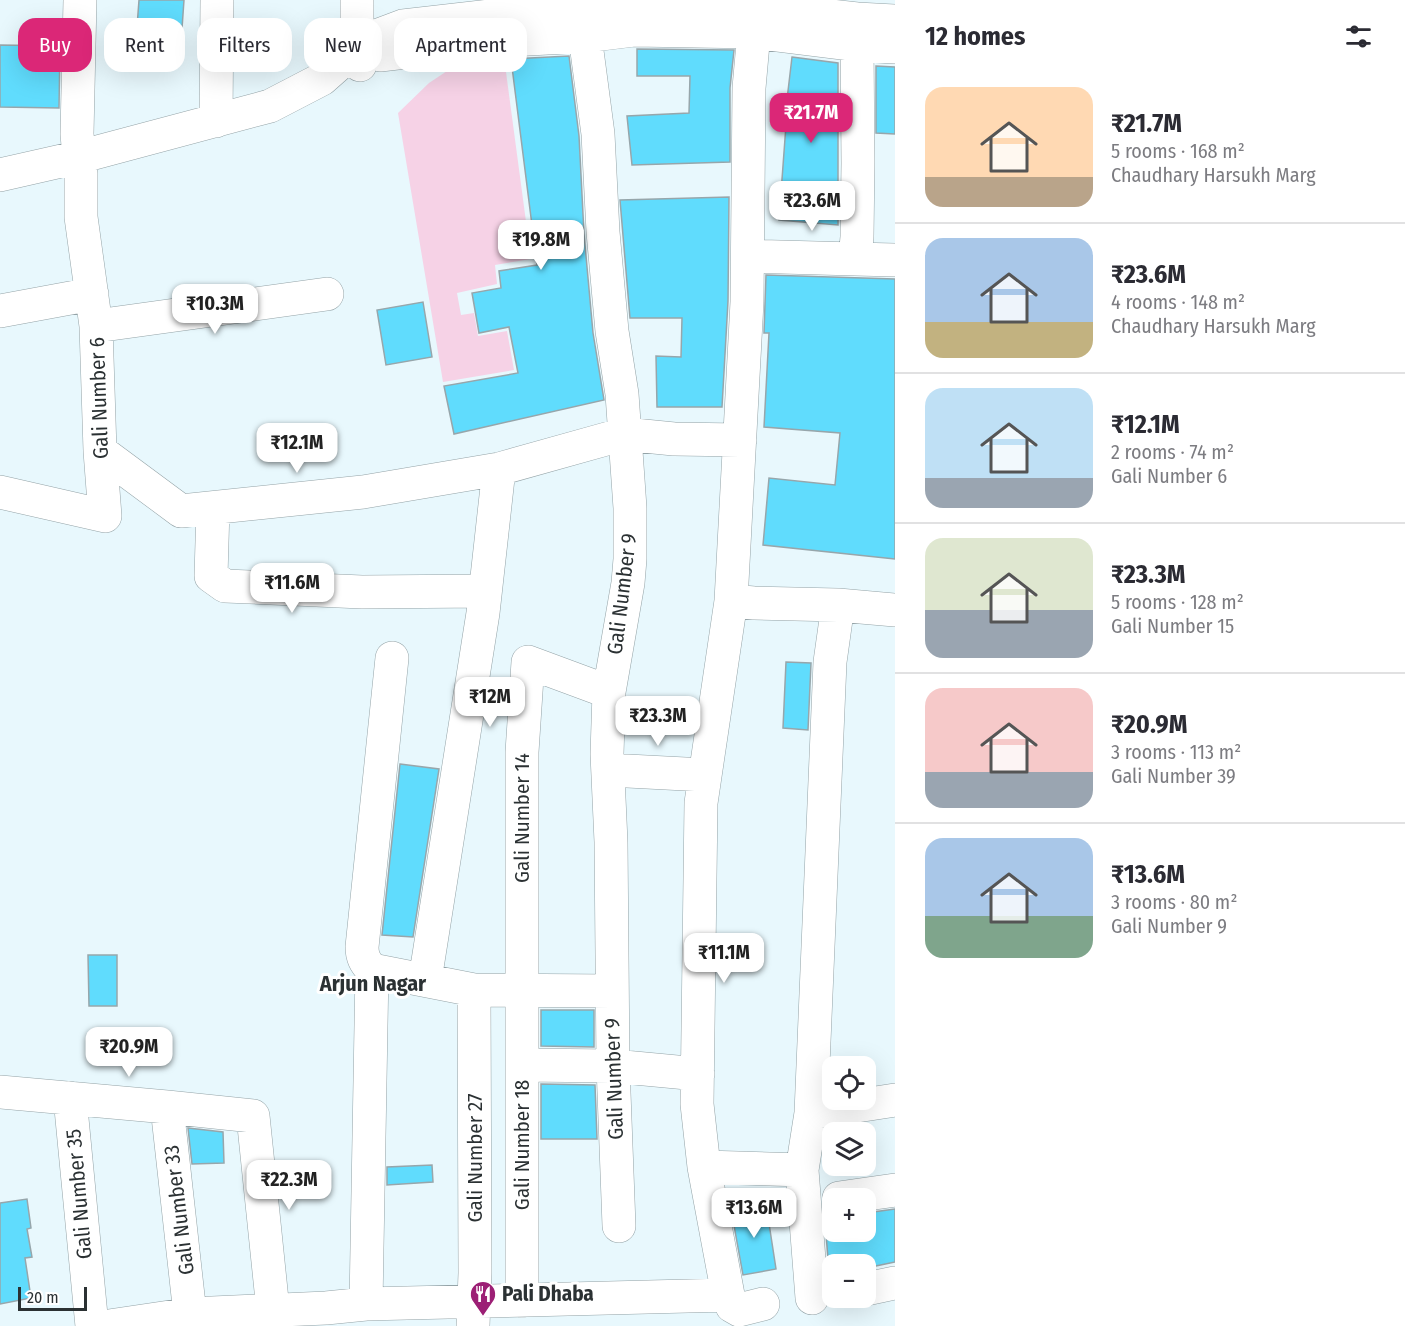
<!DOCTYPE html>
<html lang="en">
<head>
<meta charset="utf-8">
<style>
	body { margin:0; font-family:"Fira Sans Condensed",sans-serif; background:#f7f7f7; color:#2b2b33; height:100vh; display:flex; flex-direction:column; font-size:22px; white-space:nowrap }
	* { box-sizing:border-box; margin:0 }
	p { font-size:20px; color:#7c7c81 }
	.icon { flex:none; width:33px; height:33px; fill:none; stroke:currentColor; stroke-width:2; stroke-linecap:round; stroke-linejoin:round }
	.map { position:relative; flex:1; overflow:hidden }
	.sheet { display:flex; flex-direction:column; background:#fff; width:510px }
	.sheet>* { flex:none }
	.guide { position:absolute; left:18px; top:18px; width:570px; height:54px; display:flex; gap:12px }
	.tools { position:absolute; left:822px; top:1056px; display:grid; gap:12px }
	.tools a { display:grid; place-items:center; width:54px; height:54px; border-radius:12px; background:#fff; box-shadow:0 6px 24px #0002; font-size:30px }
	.scale { position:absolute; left:18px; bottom:15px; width:69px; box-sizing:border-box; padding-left:6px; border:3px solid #2b3133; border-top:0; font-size:16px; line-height:21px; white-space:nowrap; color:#2b3133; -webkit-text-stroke:4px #fff; paint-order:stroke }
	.price { position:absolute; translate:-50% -51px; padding:0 14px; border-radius:12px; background:#fff; color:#222; font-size:20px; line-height:39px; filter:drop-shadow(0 2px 3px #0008) }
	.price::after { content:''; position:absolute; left:50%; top:36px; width:18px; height:14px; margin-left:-9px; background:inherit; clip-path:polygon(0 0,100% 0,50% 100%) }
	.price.selected { background:#db2777; color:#fff }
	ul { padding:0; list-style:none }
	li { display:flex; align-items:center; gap:18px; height:150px; padding:0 30px }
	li+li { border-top:2px solid #e1e1e2 }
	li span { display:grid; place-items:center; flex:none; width:168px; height:120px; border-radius:18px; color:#555 }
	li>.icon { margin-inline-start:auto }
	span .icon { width:72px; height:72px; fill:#fffc; stroke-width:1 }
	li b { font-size:26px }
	h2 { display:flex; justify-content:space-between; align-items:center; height:72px; padding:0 30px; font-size:26px }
	.chip { padding:0 21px; border-radius:18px; background:#fff; box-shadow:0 6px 24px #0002; font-size:21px; line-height:54px }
	.chip.selected { background:#db2777; color:#fff }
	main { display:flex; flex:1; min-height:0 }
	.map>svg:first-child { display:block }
	.green { fill:#f6d2e6 }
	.building { fill:#60dcfd; stroke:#97a6ab; stroke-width:1.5 }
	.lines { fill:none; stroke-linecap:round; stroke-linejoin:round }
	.minor-casing { stroke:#94a3a7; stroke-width:34 }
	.minor { stroke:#fff; stroke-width:33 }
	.labels { text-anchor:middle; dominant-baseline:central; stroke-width:6; stroke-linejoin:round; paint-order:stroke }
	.street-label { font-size:21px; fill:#2b3133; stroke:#fff }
	.poi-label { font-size:21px; font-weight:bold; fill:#2b3133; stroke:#fff; text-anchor:start }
	.neighbourhood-label { font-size:22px; font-weight:bold; fill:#2b3133; stroke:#fff }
</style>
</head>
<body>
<main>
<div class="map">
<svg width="895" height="1326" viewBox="0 0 895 1326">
	<rect width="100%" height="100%" fill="#e8f8fd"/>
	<path class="green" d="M 504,57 L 531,259 L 495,265 L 497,284 L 457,293 L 461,315 L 474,313 L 478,336 L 507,331 L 514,370 L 443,382 L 398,113 L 429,83 L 456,65 Z"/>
	<path class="building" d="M 139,0 L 184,0 L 180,57 L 135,54 Z
		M 0,45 L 60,46 L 59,108 L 0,107 Z
		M 637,49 L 734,50 L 730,88 L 730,162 L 632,165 L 627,116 L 689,113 L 690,76 L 637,76 Z
		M 569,56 L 579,136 L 584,234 L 593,333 L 604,400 L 454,434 L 444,386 L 518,373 L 509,327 L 479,333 L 472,293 L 501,288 L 499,271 L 537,265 L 511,59 Z
		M 792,57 L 838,63 L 838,225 L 779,220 L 786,125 L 784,125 Z
		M 876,66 L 895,67 L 895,134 L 876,133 Z
		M 729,197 L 728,301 L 722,407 L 657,407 L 656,356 L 681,357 L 682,318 L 630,318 L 620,200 Z
		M 766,275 L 895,279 L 895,559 L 763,545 L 769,478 L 835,485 L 840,433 L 764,427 L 769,333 L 764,333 Z
		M 423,302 L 432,357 L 386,365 L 377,310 Z
		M 786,662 L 811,663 L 808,730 L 783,728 Z
		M 400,764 L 439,769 L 413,937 L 382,935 Z
		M 88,955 L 117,955 L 117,1006 L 89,1006 Z
		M 541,1010 L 594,1010 L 594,1047 L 541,1046 Z
		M 541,1084 L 595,1085 L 597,1139 L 541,1139 Z
		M 188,1128 L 223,1132 L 224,1163 L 192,1164 Z
		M 432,1165 L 433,1182 L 387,1185 L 387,1167 Z
		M 27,1199 L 31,1228 L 27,1229 L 32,1257 L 25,1258 L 31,1298 L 0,1304 L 0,1203 Z
		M 766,1204 L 776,1269 L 743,1275 L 731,1209 Z
		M 824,1209 L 832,1216 L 832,1232 L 866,1232 L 866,1213 L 895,1209 L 895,1262 L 866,1268 L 866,1263 L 832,1264 L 832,1270 L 829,1271 Z"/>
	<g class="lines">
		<g class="minor-casing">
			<path id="minor" d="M 357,0 L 357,48 L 360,65
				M 754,32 L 749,88 L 747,302 L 731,601 L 701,803 L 697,1104 L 704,1167 L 728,1295 L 732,1306 L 739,1310 L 763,1304
				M 585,36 L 598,134 L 603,232 L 612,331 L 622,394 L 630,508 L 630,559 L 628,583 L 609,692 L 607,754 L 611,842 L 613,1066 L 619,1226
				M 857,45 L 858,163 L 857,237 L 855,259 L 895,260
				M 380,55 L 510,40 L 585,36 L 634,30 L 754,32 L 857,45 L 895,47
				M 216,121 L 217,0
				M 79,157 L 77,134 L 80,0
				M 0,175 L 79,157 L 270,106 L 322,79 L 357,48 L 379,35 L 403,26 L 507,14 L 577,10 L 633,4 L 720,8 L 754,7 L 857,19 L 895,21
				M 748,256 L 855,259
				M 0,311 L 92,294
				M 96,326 L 327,294
				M 100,451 L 181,511 L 363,492 L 499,469 L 624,434 L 674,439 L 740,440
				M 0,492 L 105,516 L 100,451 L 96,326 L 81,217 L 81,173
				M 213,508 L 211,576 L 225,586 L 362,592 L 485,591
				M 731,601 L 754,603 L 838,605 L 895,610
				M 392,658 L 362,947 C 362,957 365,962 372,970 L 474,990 L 612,991
				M 608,770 L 705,775
				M 372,970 L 366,1304 L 728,1295
				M 425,980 L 483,613 L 499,469
				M 522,1065 L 613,1066 L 698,1074
				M 0,1092 L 167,1107 L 253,1116 L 273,1310
				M 70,1098 L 92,1326
				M 167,1107 L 190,1314
				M 811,1113 L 895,1100
				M 704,1167 L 802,1170
				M 839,1198 L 895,1190
				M 866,1289 L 895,1283
				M 812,1298 L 802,1170 L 811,1113 L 830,662 L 838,605
				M 522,1301 L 522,752 L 528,662 L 609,692
				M 109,1326 L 190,1314 L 326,1308 L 366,1304
				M 473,1326 L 475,1273 L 474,990"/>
		</g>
		<use href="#minor" class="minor"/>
	</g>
	<defs>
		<g id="restaurant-pin" transform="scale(1.35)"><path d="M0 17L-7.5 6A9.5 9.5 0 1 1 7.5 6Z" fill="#9c1f75" stroke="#fff"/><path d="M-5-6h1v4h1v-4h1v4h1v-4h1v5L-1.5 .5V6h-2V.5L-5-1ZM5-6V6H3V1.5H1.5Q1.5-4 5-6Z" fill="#fff"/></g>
	</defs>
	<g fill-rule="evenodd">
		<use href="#restaurant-pin" x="483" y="1294"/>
	</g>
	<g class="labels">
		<g class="street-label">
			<text transform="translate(99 398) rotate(-92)">Gali Number 6</text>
			<text transform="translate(622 594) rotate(-83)">Gali Number 9</text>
			<text transform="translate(522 818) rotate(-90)">Gali Number 14</text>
			<text transform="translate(614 1079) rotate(-92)">Gali Number 9</text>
			<text transform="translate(522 1145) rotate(-90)">Gali Number 18</text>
			<text transform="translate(475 1158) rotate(-90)">Gali Number 27</text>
			<text transform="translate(79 1194) rotate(-95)">Gali Number 35</text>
			<text transform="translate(179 1210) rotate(-97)">Gali Number 33</text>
		</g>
		<g class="poi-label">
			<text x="502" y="1294">Pali Dhaba</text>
		</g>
		<g class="neighbourhood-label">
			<text x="373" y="983">Arjun Nagar</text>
		</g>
	</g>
</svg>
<div class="tools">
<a><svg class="icon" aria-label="locate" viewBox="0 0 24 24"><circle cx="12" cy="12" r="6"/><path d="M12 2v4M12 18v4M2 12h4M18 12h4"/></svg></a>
<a><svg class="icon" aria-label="layers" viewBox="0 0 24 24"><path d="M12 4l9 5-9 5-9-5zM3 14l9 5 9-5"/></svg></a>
<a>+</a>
<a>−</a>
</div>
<div class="scale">20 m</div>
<b class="price selected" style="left:811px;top:144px">₹21.7M</b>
<b class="price" style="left:812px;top:232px">₹23.6M</b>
<b class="price" style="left:541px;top:271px">₹19.8M</b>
<b class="price" style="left:215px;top:335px">₹10.3M</b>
<b class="price" style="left:297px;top:474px">₹12.1M</b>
<b class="price" style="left:292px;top:614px">₹11.6M</b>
<b class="price" style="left:490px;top:728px">₹12M</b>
<b class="price" style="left:658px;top:747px">₹23.3M</b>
<b class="price" style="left:724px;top:984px">₹11.1M</b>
<b class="price" style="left:129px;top:1078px">₹20.9M</b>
<b class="price" style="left:289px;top:1211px">₹22.3M</b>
<b class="price" style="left:754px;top:1239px">₹13.6M</b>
<div class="guide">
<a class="chip selected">Buy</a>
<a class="chip">Rent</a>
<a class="chip">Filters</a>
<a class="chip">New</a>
<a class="chip">Apartment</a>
</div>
</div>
<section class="sheet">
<h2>12 homes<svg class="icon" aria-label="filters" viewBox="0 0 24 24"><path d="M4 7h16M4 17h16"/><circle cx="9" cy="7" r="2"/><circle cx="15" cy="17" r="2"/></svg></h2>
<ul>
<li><span style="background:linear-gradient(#ffd9b3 75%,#b9a48a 0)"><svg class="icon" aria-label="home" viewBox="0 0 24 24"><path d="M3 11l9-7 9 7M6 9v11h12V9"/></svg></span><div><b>₹21.7M</b><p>5 rooms · 168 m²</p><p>Chaudhary Harsukh Marg</p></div></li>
<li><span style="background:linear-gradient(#a9c7e8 70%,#c2b280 0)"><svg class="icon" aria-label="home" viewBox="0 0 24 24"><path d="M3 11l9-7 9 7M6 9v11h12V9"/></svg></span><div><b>₹23.6M</b><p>4 rooms · 148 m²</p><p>Chaudhary Harsukh Marg</p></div></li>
<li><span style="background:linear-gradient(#bfe0f5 75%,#9aa5b1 0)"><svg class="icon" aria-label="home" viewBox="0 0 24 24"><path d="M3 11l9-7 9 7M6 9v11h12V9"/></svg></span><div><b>₹12.1M</b><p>2 rooms · 74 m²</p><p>Gali Number 6</p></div></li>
<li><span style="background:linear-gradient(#dfe7d0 60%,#9aa5b1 0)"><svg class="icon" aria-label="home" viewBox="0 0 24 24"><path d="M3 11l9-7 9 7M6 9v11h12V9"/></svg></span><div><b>₹23.3M</b><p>5 rooms · 128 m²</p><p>Gali Number 15</p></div></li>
<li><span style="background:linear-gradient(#f6c9c9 70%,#9aa5b1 0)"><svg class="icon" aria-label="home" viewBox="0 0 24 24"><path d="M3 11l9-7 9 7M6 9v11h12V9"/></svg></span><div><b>₹20.9M</b><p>3 rooms · 113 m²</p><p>Gali Number 39</p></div></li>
<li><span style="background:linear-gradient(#a9c7e8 65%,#7fa58c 0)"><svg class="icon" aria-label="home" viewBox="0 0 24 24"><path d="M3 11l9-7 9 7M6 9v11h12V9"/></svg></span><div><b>₹13.6M</b><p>3 rooms · 80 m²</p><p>Gali Number 9</p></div></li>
</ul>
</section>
</main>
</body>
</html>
